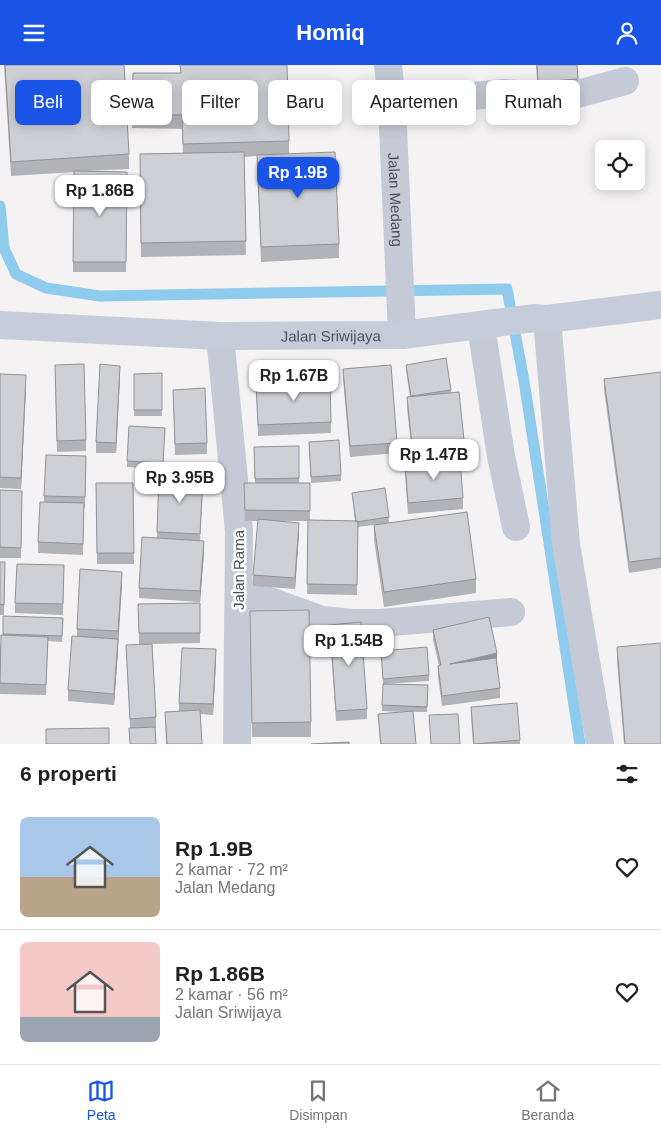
<!DOCTYPE html>
<html lang="id">
<head>
<meta charset="utf-8">
<style>
	body { margin:0; font-family:Arial,sans-serif; background:#f2f2f2; color:#202124; height:100vh; display:flex; flex-direction:column; font-size:19px; white-space:nowrap }
	* { box-sizing:border-box; margin:0 }
	p { font-size:16px; color:#757577 }
	.icon { flex:none; width:28px; height:28px; fill:none; stroke:currentColor; stroke-width:2; stroke-linecap:round; stroke-linejoin:round }
	.map { position:relative; height:679px; overflow:hidden }
	.details { display:flex; flex-direction:column; background:#fff; flex:1 }
	.details>* { flex:none }
	.top-card { position:absolute; left:15px; top:15px; width:631px; height:45px; display:flex; gap:10px }
	.controls { position:absolute; left:595px; top:75px; display:grid; gap:10px }
	.controls a { display:grid; place-items:center; width:50px; height:50px; border-radius:8px; background:#fff; box-shadow:0 2px 12px #0003; font-size:25px }
	.price { position:absolute; translate:-50% -42px; padding:0 11px; border-radius:10px; background:#fff; color:#222; font-size:16px; line-height:32px; filter:drop-shadow(0 1px 2px #0008) }
	.price::after { content:''; position:absolute; left:50%; top:30px; width:15px; height:11px; margin-left:-8px; background:inherit; clip-path:polygon(0 0,100% 0,50% 100%) }
	.price.selected { background:#1954e6; color:#fff }
	ul { padding:0; list-style:none }
	li { display:flex; align-items:center; gap:15px; height:125px; padding:0 20px }
	li+li { border-top:1px solid #e0e0e0 }
	li span { display:grid; place-items:center; flex:none; width:140px; height:100px; border-radius:8px; color:#555 }
	li>.icon { margin-inline-start:auto }
	span .icon { width:60px; height:60px; fill:#fffc; stroke-width:1 }
	li b { font-size:21px }
	h2 { display:flex; justify-content:space-between; align-items:center; height:60px; padding:0 20px; font-size:21px }
	.pill { padding:0 18px; border-radius:8px; background:#fff; box-shadow:0 2px 12px #0003; font-size:18px; line-height:45px }
	.pill.selected { background:#1954e6; color:#fff }
	header { display:flex; justify-content:space-between; align-items:center; height:65px; padding:0 20px; background:#1954e6; color:#fff; font-size:22px; font-weight:600 }
	.dock { display:flex; justify-content:space-around; align-items:center; height:70px; border-top:1px solid #e0e0e0; background:#fff; font-size:14px; color:#757577 }
	.dock a { display:grid; justify-items:center; gap:2px }
	.dock .selected { color:#1954e6 }
	.map>svg:first-child { display:block }
	.lines { fill:none; stroke-linecap:round; stroke-linejoin:round }
	.stream { stroke:#8ecbed; stroke-width:11 }
	.minor { stroke:#c5cbd6; stroke-width:28 }
	.secondary { stroke:#c5ccda; stroke-width:28 }
	.wall { fill:#b1b3b8 }
	.shaded-wall { fill:#909296 }
	.building { fill:#ced0d6; stroke:#909296 }
	.labels { text-anchor:middle; dominant-baseline:central; stroke-width:5; stroke-linejoin:round; paint-order:stroke }
	.street-label { font-size:15px; fill:#49515f; stroke:#fff }
</style>
</head>
<body>
<header><svg class="icon" aria-label="menu" viewBox="0 0 24 24"><path d="M4 6h16M4 12h16M4 18h16"/></svg>Homiq<svg class="icon" aria-label="person" viewBox="0 0 24 24"><circle cx="12" cy="8" r="4"/><path d="M4 21q1-7 8-7t8 7"/></svg></header>
<div class="map">
<svg width="661" height="679" viewBox="0 0 661 679">
	<rect width="100%" height="100%" fill="#f4f2f2"/>
	<g class="lines">
		<path class="stream" d="M 0,141 L 4,183 L 16,209 L 46,223 L 100,231 L 507,224 L 524,316 L 580,679"/>
		<g class="minor">
			<path id="s1" d="M 388,0 L 392,39 L 402,270"/>
			<path d="M 392,39 L 504,28 L 563,33 L 625,16"/>
			<path d="M 547,254 L 566,479 L 600,679"/>
			<path d="M 481,261 L 501,391 L 516,462"/>
			<path d="M 220,271 L 239,466 L 237,679"/>
			<path d="M 239,525 L 322,555 L 352,558 L 380,558 L 511,547"/>
		</g>
		<path class="secondary" id="s2" d="M 0,260 L 220,271 L 402,270 L 535,253 L 547,254 L 661,240"/>
	</g>
	<path class="wall" d="M 4,0 L 124,0 L 129,89 L 129,104 L 87,106 L 127,107 L 126,207 L 73,207 L 74,107 L 11,111 Z
		M 536,0 L 577,0 L 578,25 L 538,28 Z
		M 133,8 L 180,8 L 289,76 L 289,89 L 339,179 L 339,193 L 261,197 L 257,91 L 244,92 L 246,190 L 141,192 L 140,89 L 183,88 L 182,64 L 132,63 Z
		M 406,300 L 451,325 L 451,328 L 464,375 L 464,385 L 412,390 L 407,343 L 407,332 L 410,332 L 406,305 Z
		M 343,304 L 397,378 L 397,388 L 350,392 L 343,314 Z
		M 661,307 L 661,503 L 629,508 L 604,325 L 604,314 Z
		M 162,308 L 162,351 L 134,351 L 134,309 Z
		M 0,309 L 26,321 L 21,424 L 0,423 Z
		M 55,311 L 86,375 L 86,386 L 57,387 Z
		M 120,311 L 116,388 L 96,388 L 96,377 Z
		M 256,317 L 331,357 L 331,368 L 258,371 Z
		M 173,325 L 207,378 L 207,389 L 175,390 Z
		M 165,363 L 163,404 L 127,402 L 127,396 Z
		M 299,381 L 299,418 L 310,418 L 310,455 L 355,456 L 352,428 L 389,452 L 389,458 L 476,514 L 476,528 L 384,542 L 374,475 L 374,460 L 387,458 L 358,462 L 357,530 L 307,529 L 308,456 L 283,456 L 299,468 L 295,524 L 253,521 L 253,510 L 258,456 L 245,456 L 244,418 L 255,418 L 254,382 Z
		M 309,383 L 341,410 L 341,416 L 311,418 Z
		M 86,391 L 85,443 L 84,443 L 83,490 L 38,488 L 38,477 L 44,437 L 44,431 Z
		M 405,398 L 463,433 L 463,444 L 408,449 L 405,409 Z
		M 159,410 L 203,422 L 200,476 L 204,487 L 200,537 L 139,533 L 139,523 L 157,473 Z
		M 96,418 L 133,418 L 134,499 L 97,499 Z
		M 0,425 L 22,426 L 21,493 L 0,493 Z
		M 0,497 L 5,497 L 4,550 L 0,550 Z
		M 64,500 L 63,550 L 15,548 L 15,538 Z
		M 122,518 L 118,585 L 114,640 L 68,636 L 68,625 L 77,571 L 77,564 Z
		M 200,538 L 200,578 L 152,579 L 156,652 L 156,663 L 155,663 L 156,679 L 130,679 L 129,663 L 130,663 L 126,580 L 139,579 L 138,539 Z
		M 3,551 L 63,553 L 62,577 L 48,576 L 46,630 L 0,629 L 0,583 L 3,570 Z
		M 250,560 L 311,657 L 311,672 L 252,672 Z
		M 330,560 L 367,644 L 367,654 L 336,656 L 330,570 Z
		M 433,565 L 500,623 L 500,633 L 442,641 L 438,612 L 438,601 L 439,601 L 433,575 Z
		M 617,582 L 661,679 L 624,679 L 617,596 Z
		M 381,586 L 429,610 L 429,616 L 385,619 L 428,620 L 427,647 L 413,647 L 416,679 L 380,679 L 378,649 L 405,647 L 382,646 L 383,619 Z
		M 216,595 L 213,650 L 200,649 L 202,679 L 166,679 L 165,647 L 179,646 L 179,638 Z
		M 471,642 L 520,675 L 520,679 L 473,679 L 471,652 Z"/>
	<path class="shaded-wall" d="M 120,301 L 120,311 L 116,388 L 116,378 Z
		M 26,310 L 26,321 L 21,424 L 21,413 Z
		M 299,458 L 299,468 L 295,524 L 295,513 Z
		M 204,476 L 204,487 L 200,537 L 200,526 Z
		M 122,507 L 122,518 L 118,577 L 118,566 Z
		M 118,574 L 118,585 L 114,640 L 114,629 Z
		M 216,584 L 216,595 L 213,650 L 213,639 Z
		M 497,588 L 497,599 L 450,599 Z"/>
	<path class="building" d="M 5,0 L 124,0 L 129,89 L 11,97 Z
		M 180,0 L 287,0 L 289,76 L 183,79 L 182,50 L 132,49 L 133,8 L 181,8 Z
		M 537,0 L 577,0 L 578,14 L 538,17 Z
		M 244,87 L 246,176 L 141,178 L 140,89 Z
		M 335,87 L 339,179 L 261,182 L 257,90 Z
		M 74,106 L 127,107 L 126,197 L 73,197 Z
		M 446,293 L 451,325 L 411,331 L 406,300 Z
		M 84,299 L 86,375 L 57,376 L 55,300 Z
		M 100,299 L 120,301 L 116,378 L 96,377 Z
		M 391,300 L 397,378 L 350,381 L 343,304 Z
		M 661,307 L 661,493 L 629,497 L 604,314 Z
		M 162,308 L 162,345 L 134,345 L 134,309 Z
		M 0,309 L 26,310 L 21,413 L 0,412 Z
		M 330,313 L 331,357 L 258,360 L 256,317 Z
		M 205,323 L 207,378 L 175,379 L 173,325 Z
		M 459,327 L 464,375 L 412,380 L 407,332 Z
		M 129,361 L 165,363 L 163,398 L 127,396 Z
		M 339,375 L 341,410 L 311,412 L 309,377 Z
		M 299,381 L 299,413 L 255,414 L 254,382 Z
		M 46,390 L 86,391 L 85,432 L 44,431 Z
		M 460,393 L 463,433 L 408,438 L 405,398 Z
		M 159,410 L 203,411 L 200,469 L 157,467 Z
		M 96,418 L 133,418 L 134,488 L 97,488 Z
		M 244,418 L 310,418 L 310,446 L 245,445 Z
		M 385,423 L 389,452 L 356,457 L 352,428 Z
		M 0,425 L 22,426 L 21,483 L 0,482 Z
		M 40,437 L 84,438 L 83,479 L 38,477 Z
		M 467,447 L 476,514 L 384,527 L 374,460 Z
		M 258,454 L 299,458 L 295,513 L 253,510 Z
		M 308,455 L 358,456 L 357,520 L 307,519 Z
		M 142,472 L 204,476 L 200,526 L 139,523 Z
		M 0,497 L 5,497 L 4,540 L 0,539 Z
		M 17,499 L 64,500 L 63,539 L 15,538 Z
		M 80,504 L 122,507 L 118,566 L 77,564 Z
		M 200,538 L 200,568 L 139,568 L 138,539 Z
		M 309,545 L 311,657 L 252,658 L 250,546 Z
		M 3,551 L 63,553 L 62,571 L 3,569 Z
		M 489,552 L 497,588 L 450,599 L 496,593 L 500,623 L 442,631 L 438,601 L 441,600 L 433,565 Z
		M 361,557 L 367,644 L 336,646 L 330,560 Z
		M 1,570 L 48,572 L 46,620 L 0,618 Z
		M 72,571 L 118,574 L 114,629 L 68,625 Z
		M 661,578 L 661,679 L 625,679 L 617,582 Z
		M 152,579 L 156,652 L 130,654 L 126,580 Z
		M 427,582 L 429,610 L 383,614 L 381,586 Z
		M 182,583 L 216,584 L 213,639 L 179,638 Z
		M 383,619 L 428,620 L 427,642 L 382,640 Z
		M 517,638 L 520,675 L 474,679 L 471,642 Z
		M 200,645 L 202,679 L 167,679 L 165,647 Z
		M 413,646 L 416,679 L 381,679 L 378,649 Z
		M 458,649 L 460,679 L 431,679 L 429,650 Z
		M 155,662 L 156,679 L 130,679 L 129,663 Z
		M 109,663 L 109,679 L 46,679 L 46,664 Z
		M 349,677 L 349,679 L 311,679 Z"/>
	<g class="labels">
		<g class="street-label">
			<text stroke="none"><textPath href="#s1" startOffset="135">Jalan Medang</textPath></text>
			<text stroke="none"><textPath href="#s2" startOffset="331">Jalan Sriwijaya</textPath></text>
			<text transform="translate(238 505) rotate(-90)">Jalan Rama</text>
		</g>
	</g>
</svg>
<div class="controls">
<a><svg class="icon" aria-label="locate" viewBox="0 0 24 24"><circle cx="12" cy="12" r="6"/><path d="M12 2v4M12 18v4M2 12h4M18 12h4"/></svg></a>
</div>
<b class="price selected" style="left:298px;top:134px">Rp 1.9B</b>
<b class="price" style="left:100px;top:152px">Rp 1.86B</b>
<b class="price" style="left:294px;top:337px">Rp 1.67B</b>
<b class="price" style="left:434px;top:416px">Rp 1.47B</b>
<b class="price" style="left:180px;top:439px">Rp 3.95B</b>
<b class="price" style="left:349px;top:602px">Rp 1.54B</b>
<div class="top-card">
<a class="pill selected">Beli</a>
<a class="pill">Sewa</a>
<a class="pill">Filter</a>
<a class="pill">Baru</a>
<a class="pill">Apartemen</a>
<a class="pill">Rumah</a>
</div>
</div>
<section class="details">
<h2>6 properti<svg class="icon" aria-label="filters" viewBox="0 0 24 24"><path d="M4 7h16M4 17h16"/><circle cx="9" cy="7" r="2"/><circle cx="15" cy="17" r="2"/></svg></h2>
<ul>
<li><span style="background:linear-gradient(#a9c7e8 60%,#b9a48a 0)"><svg class="icon" aria-label="home" viewBox="0 0 24 24"><path d="M3 11l9-7 9 7M6 9v11h12V9"/></svg></span><div><b>Rp 1.9B</b><p>2 kamar · 72 m²</p><p>Jalan Medang</p></div><svg class="icon" aria-label="heart" viewBox="0 0 24 24"><path d="M12 20l-8-8c-3-5 5-10 8-4 3-6 11-1 8 4z"/></svg></li>
<li><span style="background:linear-gradient(#f6c9c9 75%,#9aa5b1 0)"><svg class="icon" aria-label="home" viewBox="0 0 24 24"><path d="M3 11l9-7 9 7M6 9v11h12V9"/></svg></span><div><b>Rp 1.86B</b><p>2 kamar · 56 m²</p><p>Jalan Sriwijaya</p></div><svg class="icon" aria-label="heart" viewBox="0 0 24 24"><path d="M12 20l-8-8c-3-5 5-10 8-4 3-6 11-1 8 4z"/></svg></li>
</ul>
</section>
<nav class="dock">
<a class="selected"><svg class="icon" aria-label="map" viewBox="0 0 24 24"><path d="M3 6l6-2 6 2 6-2v14l-6 2-6-2-6 2zM9 4v14M15 6v14"/></svg>Peta</a>
<a><svg class="icon" aria-label="saved" viewBox="0 0 24 24"><path d="M7 4h10v16l-5-4-5 4z"/></svg>Disimpan</a>
<a><svg class="icon" aria-label="home" viewBox="0 0 24 24"><path d="M3 11l9-7 9 7M6 9v11h12V9"/></svg>Beranda</a>
</nav>
</body>
</html>
